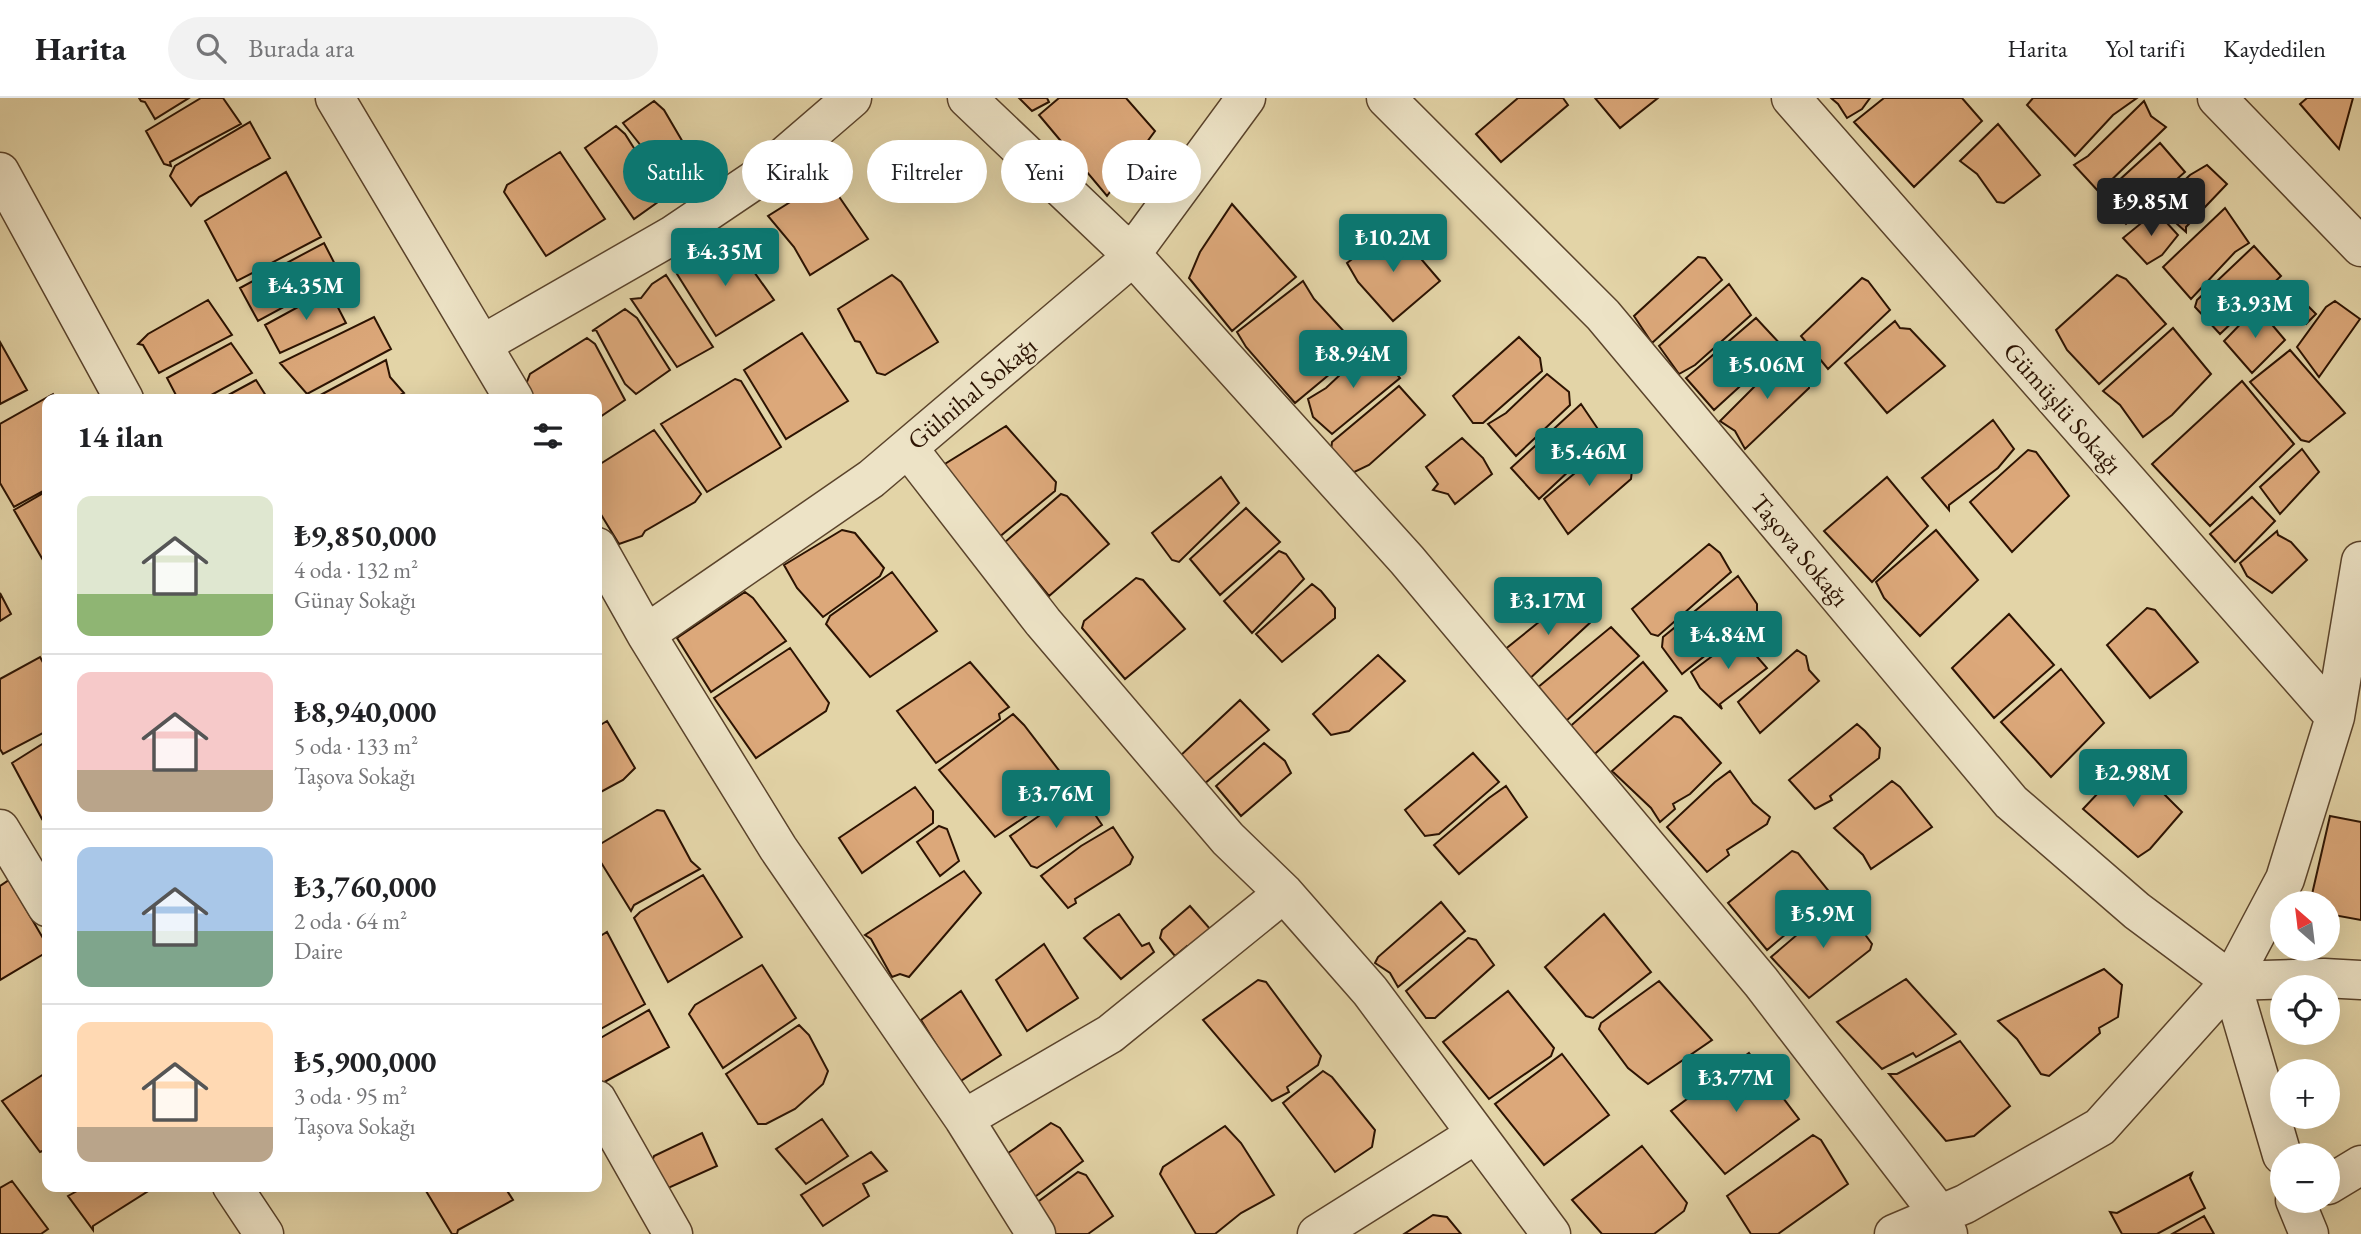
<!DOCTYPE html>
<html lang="tr">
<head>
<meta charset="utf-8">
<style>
	body { margin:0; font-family:"EB Garamond",serif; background:#f2f2f2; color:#202124; height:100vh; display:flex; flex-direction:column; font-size:26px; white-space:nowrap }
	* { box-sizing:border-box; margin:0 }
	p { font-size:23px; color:#757577 }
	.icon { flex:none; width:38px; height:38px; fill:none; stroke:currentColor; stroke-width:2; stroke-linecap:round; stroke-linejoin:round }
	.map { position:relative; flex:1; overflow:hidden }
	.sheet { position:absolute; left:42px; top:296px; width:560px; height:798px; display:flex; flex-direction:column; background:#fff; border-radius:14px; box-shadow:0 7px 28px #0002 }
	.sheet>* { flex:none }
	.hud { position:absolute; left:623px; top:42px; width:665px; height:63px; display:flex; gap:14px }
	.needle { width:46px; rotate:332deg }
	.controls { position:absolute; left:2270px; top:793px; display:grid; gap:14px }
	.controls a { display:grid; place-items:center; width:70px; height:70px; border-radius:50%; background:#fff; box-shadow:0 7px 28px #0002; font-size:35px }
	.price { position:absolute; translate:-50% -60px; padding:0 16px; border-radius:7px; background:#0f766e; color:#fff; font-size:23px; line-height:46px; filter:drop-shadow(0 2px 4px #0008) }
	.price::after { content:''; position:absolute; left:50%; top:42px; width:21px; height:16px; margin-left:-10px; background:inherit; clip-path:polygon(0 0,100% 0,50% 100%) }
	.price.on { background:#222; color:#fff }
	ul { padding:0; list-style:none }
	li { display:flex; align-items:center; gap:21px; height:175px; padding:0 35px }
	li+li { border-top:2px solid #e0e0e0 }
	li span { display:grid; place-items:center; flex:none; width:196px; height:140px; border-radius:14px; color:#555 }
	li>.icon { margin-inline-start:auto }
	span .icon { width:84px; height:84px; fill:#fffc; stroke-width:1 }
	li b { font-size:30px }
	h2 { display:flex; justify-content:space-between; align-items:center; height:84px; padding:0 35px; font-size:30px }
	.tag { padding:0 24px; border-radius:32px; background:#fff; box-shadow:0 7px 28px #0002; font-size:24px; line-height:63px }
	.tag.on { background:#0f766e; color:#fff }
	header { display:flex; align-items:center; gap:42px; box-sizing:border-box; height:98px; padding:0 35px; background:#fff; border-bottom:2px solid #e0e0e0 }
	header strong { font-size:33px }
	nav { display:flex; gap:38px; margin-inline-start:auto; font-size:24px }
	.search { width:490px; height:63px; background:#f2f2f2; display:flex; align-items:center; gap:18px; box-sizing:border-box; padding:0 24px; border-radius:38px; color:#757577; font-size:26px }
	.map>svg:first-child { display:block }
	.building { fill:#dca87a; stroke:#2c1302; stroke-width:2 }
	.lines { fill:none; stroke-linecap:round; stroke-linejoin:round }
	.minor-casing { stroke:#5a432b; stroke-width:41 }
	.minor { stroke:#ede3c6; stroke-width:38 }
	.labels { text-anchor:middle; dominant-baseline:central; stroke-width:5; stroke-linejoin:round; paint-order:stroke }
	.street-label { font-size:26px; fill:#2c1302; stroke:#ede3c6 }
</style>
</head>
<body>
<header>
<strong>Harita</strong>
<div class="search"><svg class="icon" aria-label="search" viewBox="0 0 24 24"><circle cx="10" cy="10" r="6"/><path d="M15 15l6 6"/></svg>Burada ara</div>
<nav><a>Harita</a><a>Yol tarifi</a><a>Kaydedilen</a></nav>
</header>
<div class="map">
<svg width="2361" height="1136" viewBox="0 0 2361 1136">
	<rect width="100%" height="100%" fill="#e3d4a7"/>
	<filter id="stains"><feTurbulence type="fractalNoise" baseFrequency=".00286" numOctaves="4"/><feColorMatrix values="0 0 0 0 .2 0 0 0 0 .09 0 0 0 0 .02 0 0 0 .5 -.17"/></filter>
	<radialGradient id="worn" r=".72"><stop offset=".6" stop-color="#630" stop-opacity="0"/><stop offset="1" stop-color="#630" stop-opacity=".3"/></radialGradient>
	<path class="building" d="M 139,0 L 189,0 L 155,21 L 145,4 L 141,3 Z
		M 201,0 L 223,0 L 241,26 L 170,64 L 171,68 L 164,66 L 146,33 Z
		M 1019,0 L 1047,0 L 1049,4 L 1032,13 Z
		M 1059,0 L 1126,0 L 1155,33 L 1107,98 L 1039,17 Z
		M 1518,0 L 1563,0 L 1568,7 L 1501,64 L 1476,36 Z
		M 1595,0 L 1658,0 L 1620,30 Z
		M 1831,0 L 1870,0 L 1862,11 L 1847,20 L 1838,6 Z
		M 1884,0 L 1962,0 L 1982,23 L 1914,89 L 1854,24 Z
		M 2033,0 L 2137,0 L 2113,17 L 2075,58 L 2027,7 Z
		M 2307,0 L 2353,0 L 2339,51 L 2300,6 Z
		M 654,3 L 664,12 L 701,75 L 671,96 L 653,63 L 623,25 Z
		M 2144,3 L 2151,18 L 2166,29 L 2099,94 L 2074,67 L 2088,58 Z
		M 250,24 L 270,60 L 199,99 L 191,108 L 170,78 L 175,68 Z
		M 1998,26 L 2040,77 L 2004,105 L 1997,104 L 1977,76 L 1960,63 Z
		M 616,28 L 625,36 L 665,99 L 634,121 L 585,50 Z
		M 2160,45 L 2185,74 L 2126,126 L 2105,105 L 2105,95 Z
		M 560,54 L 605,121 L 546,158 L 504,94 L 507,87 Z
		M 2207,67 L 2227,86 L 2186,129 L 2186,134 L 2157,108 L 2190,77 Z
		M 286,74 L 321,139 L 237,183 L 205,123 Z
		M 827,81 L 868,141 L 810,177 L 794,149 L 768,118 Z
		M 1232,106 L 1296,179 L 1232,233 L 1189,180 L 1200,154 Z
		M 2225,110 L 2249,145 L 2235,154 L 2191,201 L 2163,169 Z
		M 2156,113 L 2178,137 L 2162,157 L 2147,166 L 2123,140 Z
		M 1390,132 L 1398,134 L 1440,183 L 1393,223 L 1358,184 L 1347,165 Z
		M 728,144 L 735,147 L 774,202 L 716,238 L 677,176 Z
		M 324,145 L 341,178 L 258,223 L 240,190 Z
		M 2254,148 L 2281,178 L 2220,236 L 2195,209 L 2197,202 Z
		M 1698,159 L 1705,160 L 1722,182 L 1652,245 L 1634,218 Z
		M 666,177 L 713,249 L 677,269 L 631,201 L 641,200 L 652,186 Z
		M 892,177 L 901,184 L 938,244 L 885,277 L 877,275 L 860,244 L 855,243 L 838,211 Z
		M 2117,177 L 2126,181 L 2166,226 L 2099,286 L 2067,252 L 2056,232 Z
		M 1862,180 L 1868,183 L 1890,212 L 1828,271 L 1801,238 Z
		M 1303,183 L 1314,201 L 1360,251 L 1295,305 L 1246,249 L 1237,234 Z
		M 1729,186 L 1751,217 L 1695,267 L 1679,276 L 1659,248 Z
		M 329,192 L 346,225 L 280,255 L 265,227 Z
		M 208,202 L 232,237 L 159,275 L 143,247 L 138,246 L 148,236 Z
		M 2302,202 L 2316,216 L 2306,226 L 2299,223 L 2292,211 Z
		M 2335,203 L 2360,221 L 2319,279 L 2297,249 L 2326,209 Z
		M 2257,209 L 2285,242 L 2252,275 L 2224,243 Z
		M 625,211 L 637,220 L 670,272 L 636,296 L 625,286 L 596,232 L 592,233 Z
		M 374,219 L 391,251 L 307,296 L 280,265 Z
		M 1756,220 L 1783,249 L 1714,312 L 1686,280 Z
		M 1895,223 L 1900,230 L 1910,231 L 1945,268 L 1887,315 L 1845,265 Z
		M 2173,230 L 2211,276 L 2172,317 L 2143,339 L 2120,307 L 2103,293 Z
		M 802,235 L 848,303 L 786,341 L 744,272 Z
		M 1519,239 L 1540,260 L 1542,273 L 1483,325 L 1473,325 L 1453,298 Z
		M 587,240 L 595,246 L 625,302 L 597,321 L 597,301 L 531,301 L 525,289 L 530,276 Z
		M 0,244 L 27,292 L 0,306 Z
		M 231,245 L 252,275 L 204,301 L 178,301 L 167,280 Z
		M 1372,247 L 1400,280 L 1332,336 L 1313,319 L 1308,301 L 1326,290 Z
		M 2290,252 L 2345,315 L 2309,344 L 2301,342 L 2250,284 Z
		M 1787,256 L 1809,280 L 1809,290 L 1745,351 L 1735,333 L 1720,323 Z
		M 386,262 L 390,279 L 404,295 L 393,301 L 313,301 Z
		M 1547,276 L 1569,294 L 1570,307 L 1516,358 L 1488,326 L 1506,315 Z
		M 735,281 L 741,283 L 781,349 L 707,394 L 661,326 Z
		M 256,282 L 268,301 L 221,301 Z
		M 2242,283 L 2294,346 L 2210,428 L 2152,366 Z
		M 1399,288 L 1425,317 L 1369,367 L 1348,377 L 1331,353 L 1332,344 Z
		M 53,296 L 56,301 L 47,301 L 47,391 L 14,409 L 0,385 L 0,326 Z
		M 1581,306 L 1604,340 L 1539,401 L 1511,370 Z
		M 1993,322 L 2014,351 L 1998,370 L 1949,407 L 1949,412 L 1922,380 Z
		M 1006,328 L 1056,384 L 1055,393 L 998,440 L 940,369 Z
		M 654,332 L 701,396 L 695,404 L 645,433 L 642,438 L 619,446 L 597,410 L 597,368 Z
		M 1462,340 L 1483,360 L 1492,376 L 1455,406 L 1448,396 L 1433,392 L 1438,386 L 1426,369 Z
		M 1612,344 L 1632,372 L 1631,381 L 1568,436 L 1544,401 Z
		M 2302,351 L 2319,374 L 2280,416 L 2260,389 Z
		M 2028,352 L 2036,354 L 2069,398 L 2012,454 L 1970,404 Z
		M 1221,379 L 1239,405 L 1179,464 L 1172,462 L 1152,435 Z
		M 1887,379 L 1928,428 L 1872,484 L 1824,433 Z
		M 47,393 L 47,469 L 14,412 Z
		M 1061,396 L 1067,398 L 1109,446 L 1049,498 L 1005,444 Z
		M 2252,399 L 2275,423 L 2235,464 L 2210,436 Z
		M 1246,410 L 1280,444 L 1220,497 L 1190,461 Z
		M 842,432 L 855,435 L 884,470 L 880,478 L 823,519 L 797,490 L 784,467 Z
		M 1936,432 L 1978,482 L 1920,538 L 1884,500 L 1876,484 Z
		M 2277,433 L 2278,437 L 2291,444 L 2307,462 L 2272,495 L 2247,478 L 2240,465 Z
		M 1709,446 L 1720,455 L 1731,474 L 1658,538 L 1651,536 L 1632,511 Z
		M 1279,453 L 1286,456 L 1304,481 L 1252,535 L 1224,503 Z
		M 892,474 L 937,533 L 870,579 L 826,526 L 830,518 Z
		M 1738,478 L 1757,506 L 1757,516 L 1682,576 L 1662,549 L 1663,539 Z
		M 1136,480 L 1143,482 L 1185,531 L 1125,581 L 1082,530 L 1084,523 Z
		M 1312,486 L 1321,493 L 1335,510 L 1335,520 L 1282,564 L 1256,536 Z
		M 745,494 L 753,500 L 786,543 L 711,594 L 677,540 Z
		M 0,495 L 11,516 L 0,523 Z
		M 1575,495 L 1594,521 L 1525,585 L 1503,553 Z
		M 2147,510 L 2155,512 L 2198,564 L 2150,600 L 2107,547 Z
		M 2009,516 L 2054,567 L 1994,620 L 1952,570 Z
		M 1611,529 L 1639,558 L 1566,623 L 1531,595 Z
		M 1739,538 L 1767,570 L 1720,606 L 1722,611 L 1700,590 L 1691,574 Z
		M 790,550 L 829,605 L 826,613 L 756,660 L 714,600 Z
		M 1797,552 L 1806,558 L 1809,572 L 1819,583 L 1760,635 L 1738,604 Z
		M 1378,557 L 1405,583 L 1349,633 L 1331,637 L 1313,616 Z
		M 40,559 L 47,572 L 47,633 L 3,656 L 0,651 L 0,581 Z
		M 970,564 L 1009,609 L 999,616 L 1000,621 L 936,665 L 897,613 Z
		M 1643,564 L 1667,593 L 1590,660 L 1566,632 Z
		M 2061,571 L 2104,625 L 2051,679 L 2001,624 Z
		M 1240,602 L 1269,632 L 1204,686 L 1180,658 Z
		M 1013,616 L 1024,627 L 1071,688 L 995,739 L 939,672 Z
		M 1674,618 L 1681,620 L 1721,665 L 1690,696 L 1673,706 L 1675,711 L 1660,724 L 1651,710 L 1612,673 Z
		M 607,623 L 635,670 L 623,682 L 597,696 L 597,629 Z
		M 1857,626 L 1865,633 L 1880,650 L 1879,660 L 1830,698 L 1832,702 L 1815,711 L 1789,682 Z
		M 47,643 L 47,718 L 42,721 L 12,665 Z
		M 1264,645 L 1285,663 L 1291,675 L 1241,718 L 1216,688 Z
		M 1473,655 L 1499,684 L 1439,736 L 1425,738 L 1405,712 Z
		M 2132,659 L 2140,666 L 2151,683 L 2182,714 L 2150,751 L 2138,759 L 2083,711 Z
		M 1730,673 L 1753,705 L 1770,719 L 1767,726 L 1727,752 L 1729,757 L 1707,774 L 1667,729 L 1715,684 Z
		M 1892,683 L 1900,689 L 1932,729 L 1871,771 L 1863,757 L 1834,730 Z
		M 1506,688 L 1527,719 L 1459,776 L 1434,747 L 1489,700 Z
		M 915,689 L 933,713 L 933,725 L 862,775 L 839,740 Z
		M 1078,691 L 1102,727 L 1037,770 L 1031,768 L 1010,738 Z
		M 657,712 L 664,713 L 691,763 L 700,771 L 634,807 L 631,813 L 597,758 L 597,748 Z
		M 2330,718 L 2361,724 L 2361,822 L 2328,816 L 2328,805 L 2310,805 Z
		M 939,728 L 947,731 L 959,763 L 940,778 L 917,744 Z
		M 1113,729 L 1133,759 L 1130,766 L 1075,801 L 1076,805 L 1068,810 L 1041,778 L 1081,748 Z
		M 1792,753 L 1798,755 L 1832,797 L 1767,852 L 1728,805 Z
		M 964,773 L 981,795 L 909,879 L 900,876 L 892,879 L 871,841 L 865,837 Z
		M 703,777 L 742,839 L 668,884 L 634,820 L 640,814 Z
		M 9,782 L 47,847 L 47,854 L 0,882 L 0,788 Z
		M 1839,801 L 1872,846 L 1870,852 L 1809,900 L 1771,859 Z
		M 1441,804 L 1465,833 L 1398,889 L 1390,875 L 1375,865 L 1378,859 Z
		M 1190,808 L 1218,840 L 1198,856 L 1187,848 L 1175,858 L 1160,840 L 1162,832 Z
		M 1119,816 L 1142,848 L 1149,845 L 1154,854 L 1121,881 L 1084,840 L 1094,832 Z
		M 1604,816 L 1651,874 L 1593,920 L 1586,918 L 1545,869 Z
		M 607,834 L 645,906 L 597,933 L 597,840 Z
		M 1468,840 L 1476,842 L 1494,867 L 1435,920 L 1426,920 L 1406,893 Z
		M 1044,846 L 1078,900 L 1027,933 L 996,882 Z
		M 762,867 L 796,920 L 723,970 L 689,916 L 695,907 Z
		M 2104,871 L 2122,887 L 2118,919 L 2099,930 L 2100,935 L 2049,978 L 2041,976 L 2017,941 L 1998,923 Z
		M 1906,881 L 1956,936 L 1916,959 L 1913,955 L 1882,971 L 1837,924 Z
		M 1258,882 L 1266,884 L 1321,958 L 1318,967 L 1287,989 L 1289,994 L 1272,1003 L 1203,922 Z
		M 1659,883 L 1712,942 L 1648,986 L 1628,970 L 1599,931 L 1601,925 Z
		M 961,893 L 1001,957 L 959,984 L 921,922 Z
		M 1508,893 L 1554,950 L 1551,958 L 1489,1001 L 1443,944 Z
		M 649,912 L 669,949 L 597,988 L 597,942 Z
		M 799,927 L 809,937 L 828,973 L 823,986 L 795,1011 L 766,1026 L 758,1026 L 726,976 Z
		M 1960,943 L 2010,1008 L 1974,1038 L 1946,1043 L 1889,976 L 1897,976 Z
		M 1749,955 L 1799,1021 L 1725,1076 L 1671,1013 Z
		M 1562,956 L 1609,1017 L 1544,1067 L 1495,1006 Z
		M 1323,973 L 1332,979 L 1375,1032 L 1372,1049 L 1335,1074 L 1283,1005 Z
		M 47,974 L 47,1051 L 40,1054 L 2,1003 Z
		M 822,1021 L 848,1058 L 806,1086 L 776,1051 Z
		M 1051,1025 L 1060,1030 L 1083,1063 L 1032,1101 L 1004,1058 Z
		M 1225,1028 L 1241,1045 L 1274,1097 L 1241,1115 L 1215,1136 L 1196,1136 L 1160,1076 L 1163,1069 Z
		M 702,1035 L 717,1068 L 666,1091 L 652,1064 L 654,1058 Z
		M 1813,1037 L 1821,1042 L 1848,1086 L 1778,1136 L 1751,1136 L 1727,1098 Z
		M 1642,1048 L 1687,1105 L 1684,1113 L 1654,1136 L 1602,1136 L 1572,1102 Z
		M 871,1054 L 887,1073 L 863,1086 L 869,1098 L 823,1128 L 801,1097 Z
		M 1078,1074 L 1086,1077 L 1113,1118 L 1088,1136 L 1045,1136 L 1027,1112 Z
		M 2192,1075 L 2190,1080 L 2205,1110 L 2157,1136 L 2122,1136 L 2110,1114 L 2117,1115 Z
		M 12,1083 L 48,1131 L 41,1136 L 0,1136 L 0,1090 Z
		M 86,1088 L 151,1088 L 153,1090 L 93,1128 L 93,1132 L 68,1098 Z
		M 423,1088 L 504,1088 L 513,1102 L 458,1132 L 457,1136 L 452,1136 Z
		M 1433,1117 L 1447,1119 L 1461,1136 L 1404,1136 Z
		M 2204,1118 L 2214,1136 L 2172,1136 Z"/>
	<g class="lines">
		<g class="minor-casing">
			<path id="minor" d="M 335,0 L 514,301
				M 967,0 L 1131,156 L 1407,462 L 1761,884 L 1940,1117 L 1948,1136
				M 1386,0 L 1603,217 L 2011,704 L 2137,813 L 2231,883
				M 1791,0 L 2335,619
				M 2217,0 L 2361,149
				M 0,74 L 124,301
				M 483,246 L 673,137 L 765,75 L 852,0
				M 908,350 L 1043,524 L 1228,741 L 1284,795 L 1370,893 L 1551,1136
				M 597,449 L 646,536 L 778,750 L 964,1021 L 1036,1136
				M 646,536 L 871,381 L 1124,166 L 1246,0
				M 0,731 L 47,809
				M 2231,883 L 2282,1057
				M 2231,883 L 2324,880 L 2361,882
				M 597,1002 L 673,1136
				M 964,1021 L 1110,936 L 1284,795
				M 2328,1087 L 2361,1067
				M 232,1088 L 264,1136
				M 2295,1102 L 2309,1136
				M 1317,1136 L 1476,1036
				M 1894,1136 L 1965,1106 L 2100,1029 L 2231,883 L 2285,781 L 2335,619 L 2361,463"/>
		</g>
		<use href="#minor" class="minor"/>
	</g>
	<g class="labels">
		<g class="street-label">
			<text transform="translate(972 295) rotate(-40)">Gülnihal Sokağı</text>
			<text transform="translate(2063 310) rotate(49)">Gümüşlü Sokağı</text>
			<text transform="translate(1800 452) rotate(50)">Taşova Sokağı</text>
		</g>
	</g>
	<rect width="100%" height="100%" filter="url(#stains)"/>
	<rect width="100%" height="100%" fill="url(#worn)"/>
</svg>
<div class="controls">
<a><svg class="needle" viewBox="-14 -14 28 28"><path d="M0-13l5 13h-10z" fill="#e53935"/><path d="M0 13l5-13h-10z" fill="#757577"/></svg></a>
<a><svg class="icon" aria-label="locate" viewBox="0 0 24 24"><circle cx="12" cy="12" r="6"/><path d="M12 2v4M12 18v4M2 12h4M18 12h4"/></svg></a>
<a>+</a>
<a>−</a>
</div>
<b class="price on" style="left:2151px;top:140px">₺9.85M</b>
<b class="price" style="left:1393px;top:176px">₺10.2M</b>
<b class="price" style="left:725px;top:190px">₺4.35M</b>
<b class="price" style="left:306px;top:224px">₺4.35M</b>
<b class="price" style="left:2255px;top:242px">₺3.93M</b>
<b class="price" style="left:1353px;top:292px">₺8.94M</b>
<b class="price" style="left:1767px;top:303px">₺5.06M</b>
<b class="price" style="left:1589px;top:390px">₺5.46M</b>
<b class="price" style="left:1548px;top:539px">₺3.17M</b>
<b class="price" style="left:1728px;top:573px">₺4.84M</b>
<b class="price" style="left:2133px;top:711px">₺2.98M</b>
<b class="price" style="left:1056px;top:732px">₺3.76M</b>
<b class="price" style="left:1823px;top:852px">₺5.9M</b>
<b class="price" style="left:1736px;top:1016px">₺3.77M</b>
<div class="hud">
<a class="tag on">Satılık</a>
<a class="tag">Kiralık</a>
<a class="tag">Filtreler</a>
<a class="tag">Yeni</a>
<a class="tag">Daire</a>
</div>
<section class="sheet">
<h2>14 ilan<svg class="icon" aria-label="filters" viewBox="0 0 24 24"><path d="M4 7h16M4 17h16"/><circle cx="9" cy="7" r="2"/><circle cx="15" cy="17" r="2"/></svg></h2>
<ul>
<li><span style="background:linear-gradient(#dfe7d0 70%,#8fb573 0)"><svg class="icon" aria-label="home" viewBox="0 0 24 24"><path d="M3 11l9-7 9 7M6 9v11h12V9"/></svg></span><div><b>₺9,850,000</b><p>4 oda · 132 m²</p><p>Günay Sokağı</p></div></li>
<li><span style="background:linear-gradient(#f6c9c9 70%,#b9a48a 0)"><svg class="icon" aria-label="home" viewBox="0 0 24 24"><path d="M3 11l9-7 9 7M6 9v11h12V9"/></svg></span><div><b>₺8,940,000</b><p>5 oda · 133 m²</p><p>Taşova Sokağı</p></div></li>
<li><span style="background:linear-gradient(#a9c7e8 60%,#7fa58c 0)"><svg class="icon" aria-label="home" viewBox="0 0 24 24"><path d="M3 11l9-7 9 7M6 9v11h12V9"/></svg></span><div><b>₺3,760,000</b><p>2 oda · 64 m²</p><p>Daire</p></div></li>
<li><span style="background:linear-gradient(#ffd9b3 75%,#b9a48a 0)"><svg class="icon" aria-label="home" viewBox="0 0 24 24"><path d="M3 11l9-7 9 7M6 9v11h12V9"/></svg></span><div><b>₺5,900,000</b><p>3 oda · 95 m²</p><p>Taşova Sokağı</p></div></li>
</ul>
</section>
</div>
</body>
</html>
